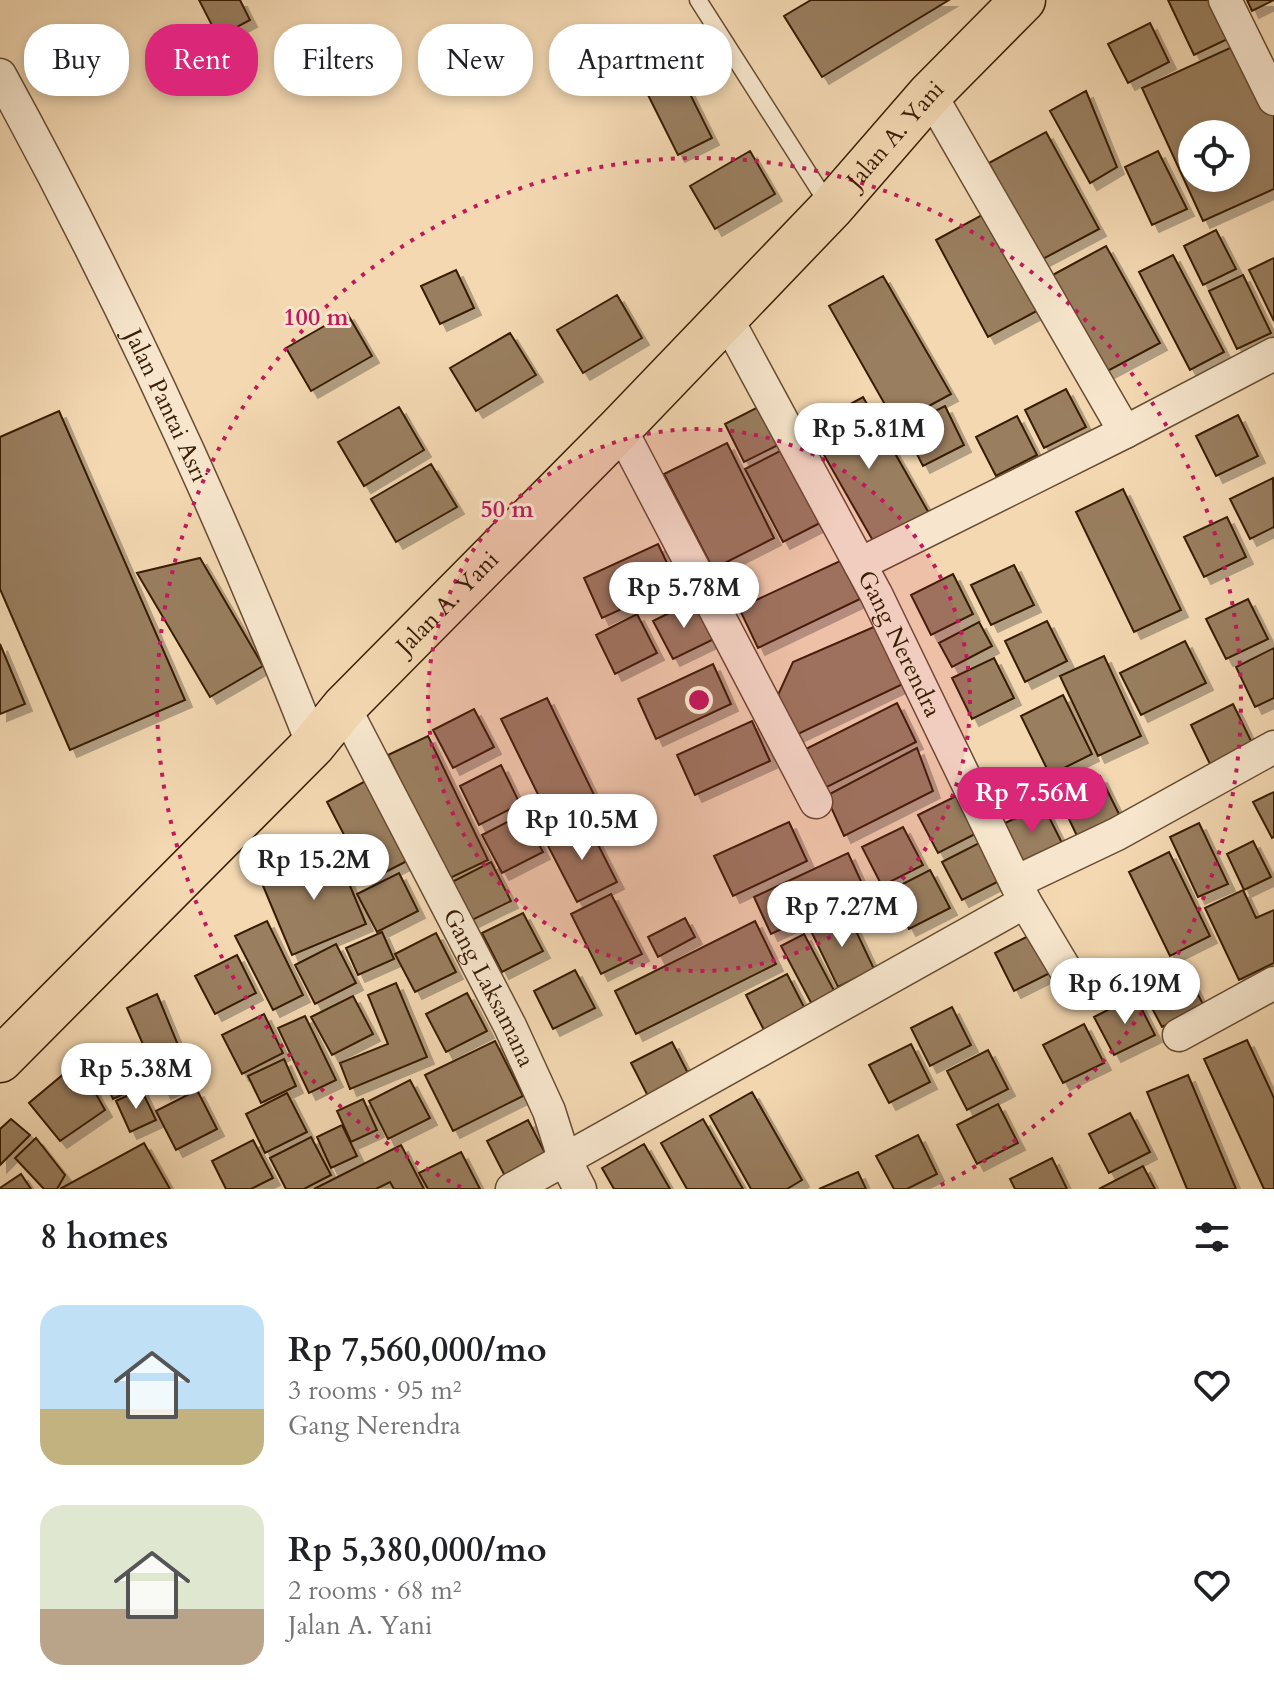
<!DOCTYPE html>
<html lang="en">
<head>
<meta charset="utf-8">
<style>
	body { margin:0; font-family:Cardo,serif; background:#f2f2f2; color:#202124; height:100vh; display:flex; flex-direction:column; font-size:30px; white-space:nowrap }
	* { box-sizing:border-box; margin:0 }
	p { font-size:26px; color:#757577 }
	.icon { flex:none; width:44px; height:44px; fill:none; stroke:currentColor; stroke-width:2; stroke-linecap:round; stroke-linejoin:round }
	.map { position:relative; height:1189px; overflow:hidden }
	.panel { display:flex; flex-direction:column; background:#fff; flex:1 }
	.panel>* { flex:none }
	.banner { position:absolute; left:24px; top:24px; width:800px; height:72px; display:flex; gap:16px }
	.fabs { position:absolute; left:1178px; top:120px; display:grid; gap:16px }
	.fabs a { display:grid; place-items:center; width:72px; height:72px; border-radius:50%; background:#fff; box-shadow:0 4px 12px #0003; font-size:40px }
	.price { position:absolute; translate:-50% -68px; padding:0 18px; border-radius:28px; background:#fff; color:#222; font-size:26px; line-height:52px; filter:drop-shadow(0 2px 4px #0008) }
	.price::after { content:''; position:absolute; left:50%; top:48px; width:24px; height:18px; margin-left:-12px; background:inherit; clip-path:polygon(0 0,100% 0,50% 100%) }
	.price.active { background:#db2777; color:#fff }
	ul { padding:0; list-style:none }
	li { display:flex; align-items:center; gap:24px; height:200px; padding:0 40px }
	li span { display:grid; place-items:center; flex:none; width:224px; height:160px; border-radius:24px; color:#555 }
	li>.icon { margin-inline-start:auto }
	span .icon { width:96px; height:96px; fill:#fffc; stroke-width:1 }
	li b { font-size:34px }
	h2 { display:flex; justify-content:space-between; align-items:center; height:96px; padding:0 40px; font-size:34px }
	.pill { padding:0 28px; border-radius:32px; background:#fff; box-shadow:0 4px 12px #0003; font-size:28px; line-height:72px }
	.pill.active { background:#db2777; color:#fff }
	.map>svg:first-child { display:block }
	.building { fill:#997e5e; stroke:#381d04; stroke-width:2; fill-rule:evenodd; filter:url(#shadow) }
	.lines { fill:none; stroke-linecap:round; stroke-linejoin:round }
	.lane-casing { stroke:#674c30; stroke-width:19 }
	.street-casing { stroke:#674c30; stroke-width:35 }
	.highway-casing { stroke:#381d04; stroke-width:47 }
	.lane { stroke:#f7e6cd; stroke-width:16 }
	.street { stroke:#f7e6cd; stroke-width:32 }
	.highway { stroke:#f3d8b2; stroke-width:44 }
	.ring { fill:none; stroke:#c2185b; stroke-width:4; stroke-dasharray:4 8 }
	.labels { text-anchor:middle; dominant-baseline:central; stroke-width:6; stroke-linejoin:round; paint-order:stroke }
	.street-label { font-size:24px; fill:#381d04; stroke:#f7e6cd }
	.centre { fill:#c2185b; stroke:#f7e6cd; stroke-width:4 }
	.ring-label { font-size:24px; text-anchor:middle; font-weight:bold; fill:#c2185b; stroke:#f7e6cd; stroke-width:6; stroke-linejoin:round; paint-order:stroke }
</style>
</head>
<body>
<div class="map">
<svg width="1274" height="1189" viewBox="0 0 1274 1189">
	<defs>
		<filter id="shadow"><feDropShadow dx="7" dy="7" stdDeviation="0" flood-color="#0004"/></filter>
	</defs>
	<rect width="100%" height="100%" fill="#f3d8b2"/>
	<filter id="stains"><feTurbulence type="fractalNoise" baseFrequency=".0025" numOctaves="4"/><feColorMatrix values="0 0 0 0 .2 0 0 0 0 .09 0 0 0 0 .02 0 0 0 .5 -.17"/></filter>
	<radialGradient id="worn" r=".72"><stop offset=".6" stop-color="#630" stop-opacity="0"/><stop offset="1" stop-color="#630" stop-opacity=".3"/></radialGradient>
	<path class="building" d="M 199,0 L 240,0 L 250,20 L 218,37 Z
		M 811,0 L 949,0 L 822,77 L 784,16 Z
		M 1168,0 L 1219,0 L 1236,35 L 1194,55 Z
		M 1247,0 L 1274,0 L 1252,11 Z
		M 1150,23 L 1169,62 L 1128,83 L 1108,44 Z
		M 660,34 L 712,138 L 678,155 L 626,51 Z
		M 1241,43 L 1274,115 L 1274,189 L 1203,221 L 1142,88 ZM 1192,134 L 1236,134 L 1236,178 L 1192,178 Z
		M 1086,91 L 1117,167 L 1090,183 L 1050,111 Z
		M 1046,132 L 1099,229 L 1041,260 L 989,163 Z
		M 750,151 L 775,194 L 715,229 L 690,186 Z
		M 1158,151 L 1187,209 L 1152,225 L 1125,167 Z
		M 993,209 L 1046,306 L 988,337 L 936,240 Z
		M 1216,230 L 1236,269 L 1203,285 L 1184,246 Z
		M 1106,246 L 1160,343 L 1102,374 L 1049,277 Z
		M 1173,255 L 1224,352 L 1190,370 L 1139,272 Z
		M 1274,258 L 1274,321 L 1249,270 Z
		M 456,270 L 474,308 L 440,324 L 421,286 Z
		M 1243,275 L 1271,333 L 1237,349 L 1209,291 Z
		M 883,276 L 951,394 L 896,424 L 829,306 Z
		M 617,295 L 642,338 L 583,373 L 557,330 Z
		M 347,313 L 372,356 L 311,391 L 286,348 Z
		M 510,333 L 536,375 L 476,411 L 450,368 Z
		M 1066,389 L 1086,427 L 1044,448 L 1025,410 Z
		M 863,397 L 930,515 L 876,546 L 808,427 Z
		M 766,403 L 786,441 L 744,462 L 725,424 Z
		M 945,406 L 964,445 L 923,466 L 903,427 Z
		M 399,407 L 424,450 L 364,486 L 338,442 Z
		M 59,411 L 185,700 L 70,750 L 0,589 L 0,437 Z
		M 1238,415 L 1258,456 L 1216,476 L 1196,436 Z
		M 1017,416 L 1037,455 L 996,476 L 976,437 Z
		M 727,443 L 774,538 L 713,569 L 664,474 Z
		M 784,449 L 822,522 L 783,542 L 745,469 Z
		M 431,464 L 457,507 L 396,542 L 371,499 Z
		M 1273,478 L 1274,527 L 1250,539 L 1230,499 Z
		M 1123,489 L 1181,610 L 1134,632 L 1076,512 Z
		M 1227,517 L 1246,557 L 1204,577 L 1184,537 Z
		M 658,544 L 677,584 L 602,618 L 584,578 Z
		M 200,558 L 263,666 L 210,697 L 137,573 Z
		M 840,561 L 860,599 L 758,648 L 739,608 Z
		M 1014,565 L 1034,605 L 991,625 L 971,585 Z
		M 953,574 L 973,614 L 931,635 L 911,595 Z
		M 1248,599 L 1268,639 L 1226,659 L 1206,619 Z
		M 695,600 L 714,639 L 673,659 L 653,621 Z
		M 637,614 L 657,653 L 615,674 L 596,635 Z
		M 1047,621 L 1067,661 L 1025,682 L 1005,641 Z
		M 979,622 L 992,646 L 952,667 L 939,643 Z
		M 876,626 L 905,683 L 796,735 L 778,695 L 793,662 Z
		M 1185,641 L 1206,683 L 1141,715 L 1120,673 Z
		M 0,644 L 25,704 L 0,714 Z
		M 1274,648 L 1274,698 L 1255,707 L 1236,667 Z
		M 1104,656 L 1141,736 L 1098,756 L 1060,676 Z
		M 994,658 L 1014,698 L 972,719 L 952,678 Z
		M 713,664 L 731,704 L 656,739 L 638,699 Z
		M 1063,695 L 1092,754 L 1050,775 L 1021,716 Z
		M 547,698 L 598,803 L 553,825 L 501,719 Z
		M 897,703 L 916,742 L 821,790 L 802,751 Z
		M 1233,704 L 1253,745 L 1211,766 L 1191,725 Z
		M 474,709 L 494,747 L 453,768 L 433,730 Z
		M 752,721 L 770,761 L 695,795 L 677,755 Z
		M 428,736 L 488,860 L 448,879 L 388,755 Z
		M 917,748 L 933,791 L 844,836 L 826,796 Z
		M 501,765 L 520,804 L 479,825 L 460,786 Z
		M 1100,776 L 1120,816 L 1077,836 L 1058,796 Z
		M 369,779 L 411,859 L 368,881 L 327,802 Z
		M 1274,792 L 1274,837 L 1272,838 L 1253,802 Z
		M 960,794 L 979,832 L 938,853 L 918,815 Z
		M 1043,805 L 1063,845 L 1020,866 L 1001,825 Z
		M 523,814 L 543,852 L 502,873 L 482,835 Z
		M 586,821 L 617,882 L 577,902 L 546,842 Z
		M 789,822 L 807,861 L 733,896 L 714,856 Z
		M 1199,823 L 1228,884 L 1198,897 L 1170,837 Z
		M 903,827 L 923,865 L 882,886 L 862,847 Z
		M 983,841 L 1003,879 L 962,900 L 942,862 Z
		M 1253,841 L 1271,877 L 1244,890 L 1227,854 Z
		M 335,850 L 366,924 L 292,955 L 261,881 Z
		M 1169,852 L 1210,936 L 1170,956 L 1129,872 Z
		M 848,853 L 865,890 L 771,934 L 754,897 Z
		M 491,862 L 511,901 L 470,921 L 450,883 Z
		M 930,870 L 950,908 L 909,929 L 889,891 Z
		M 399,873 L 418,911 L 377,932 L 357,894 Z
		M 1243,890 L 1256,918 L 1274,910 L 1274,963 L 1239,980 L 1205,908 Z
		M 611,894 L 642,954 L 601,974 L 571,914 Z
		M 847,912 L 874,969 L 838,987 L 810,929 Z
		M 523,913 L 543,951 L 502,972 L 482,933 Z
		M 685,918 L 695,937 L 658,957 L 648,937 Z
		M 267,921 L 303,995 L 273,1010 L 235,936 Z
		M 755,921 L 776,964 L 636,1034 L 615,991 Z
		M 382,932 L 394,959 L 358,975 L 346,948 Z
		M 1036,932 L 1056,970 L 1014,991 L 995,953 Z
		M 436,933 L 456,972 L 415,992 L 395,954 Z
		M 804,934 L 839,1000 L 816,1012 L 781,946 Z
		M 336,944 L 356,983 L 315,1004 L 295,965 Z
		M 237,955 L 256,993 L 215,1014 L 195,976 Z
		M 1184,968 L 1204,1006 L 1162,1027 L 1142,989 Z
		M 575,970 L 595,1008 L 553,1029 L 534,991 Z
		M 787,974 L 807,1013 L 766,1034 L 746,995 Z
		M 396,983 L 427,1057 L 350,1089 L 340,1063 L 388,1044 L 368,995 Z
		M 467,993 L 487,1031 L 446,1052 L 426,1014 Z
		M 157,994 L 192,1079 L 164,1092 L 127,1008 Z
		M 353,996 L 373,1034 L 332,1055 L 311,1017 Z
		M 1135,996 L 1155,1035 L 1114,1055 L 1094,1017 Z
		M 952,1007 L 971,1045 L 930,1066 L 911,1028 Z
		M 264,1014 L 283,1053 L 242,1074 L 222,1035 Z
		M 305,1016 L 336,1080 L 309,1093 L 278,1028 Z
		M 1084,1024 L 1104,1063 L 1063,1083 L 1043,1045 Z
		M 1247,1040 L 1274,1098 L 1274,1189 L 1264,1189 L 1204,1059 Z
		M 495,1041 L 523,1096 L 453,1131 L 425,1075 Z
		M 672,1042 L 692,1081 L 651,1102 L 631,1063 Z
		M 124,1044 L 143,1085 L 113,1099 L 94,1057 Z
		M 911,1044 L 930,1082 L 889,1103 L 869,1065 Z
		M 988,1050 L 1008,1089 L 967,1110 L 947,1071 Z
		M 284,1059 L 296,1086 L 261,1103 L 248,1076 Z
		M 78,1062 L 105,1110 L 60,1141 L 29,1103 Z
		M 1188,1075 L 1236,1189 L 1187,1189 L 1147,1092 Z
		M 410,1080 L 430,1118 L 388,1139 L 369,1101 Z
		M 141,1089 L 156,1120 L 130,1132 L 116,1101 Z
		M 197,1090 L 217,1129 L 176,1150 L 156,1111 Z
		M 752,1092 L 802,1180 L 787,1189 L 751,1189 L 710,1116 Z
		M 287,1093 L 307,1132 L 265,1153 L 246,1114 Z
		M 363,1099 L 377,1130 L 351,1142 L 337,1111 Z
		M 998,1104 L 1018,1143 L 977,1164 L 957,1125 Z
		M 1130,1113 L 1150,1152 L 1109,1173 L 1089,1134 Z
		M 11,1119 L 30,1135 L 0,1165 L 0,1129 Z
		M 703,1119 L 743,1189 L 687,1189 L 661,1143 Z
		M 528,1120 L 548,1159 L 507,1180 L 487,1141 Z
		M 342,1125 L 357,1156 L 331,1168 L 317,1137 Z
		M 918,1135 L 937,1174 L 907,1189 L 894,1189 L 876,1156 Z
		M 311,1137 L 331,1175 L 304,1189 L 286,1189 L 270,1158 Z
		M 36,1138 L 65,1175 L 57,1189 L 44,1189 L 15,1158 Z
		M 253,1140 L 273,1178 L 251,1189 L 226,1189 L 212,1161 Z
		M 144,1143 L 170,1189 L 60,1189 Z
		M 644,1144 L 670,1189 L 614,1189 L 602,1168 Z
		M 401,1145 L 424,1189 L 394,1189 L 390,1182 L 376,1189 L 314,1189 Z
		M 461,1152 L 480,1189 L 428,1189 L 419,1173 Z
		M 1052,1158 L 1067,1189 L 1015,1189 L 1010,1179 Z
		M 1143,1166 L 1155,1189 L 1099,1189 Z
		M 858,1172 L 866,1189 L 819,1189 Z
		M 21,1174 L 31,1189 L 0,1189 L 0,1188 Z"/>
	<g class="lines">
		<g class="lane-casing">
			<path id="lane" d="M 698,0 L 830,207"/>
		</g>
		<g class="street-casing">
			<g id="street">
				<path d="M 1225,0 L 1274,99"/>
				<path id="s1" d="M 0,75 C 119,292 222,515 313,745"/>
				<path d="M 930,94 L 1125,432"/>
				<path id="s2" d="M 726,317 L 876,594 L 1025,902 L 1068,974"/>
				<path d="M 620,428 L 816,802"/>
				<path d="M 860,564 L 1125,432 L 1274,354"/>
				<path id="s3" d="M 344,707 L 510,1026 L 549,1111 L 564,1158 L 580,1189"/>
				<path d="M 1016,882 L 1117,834 L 1274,747"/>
				<path d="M 1179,1035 L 1274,983"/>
				<path d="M 512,1189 L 1025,902"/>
			</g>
		</g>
		<g class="highway-casing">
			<g id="highway">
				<path id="s4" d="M 0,1060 L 313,745 L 344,707 L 620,428 L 831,208 L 930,94 L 1023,0"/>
			</g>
		</g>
		<use href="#lane" class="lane"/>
		<use href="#street" class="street"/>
		<use href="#highway" class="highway"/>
	</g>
	<circle cx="699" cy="700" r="271" fill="#c2185b" fill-opacity=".12"/>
	<g class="ring">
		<circle cx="699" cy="700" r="271"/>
		<path d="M461 1187A542 542 0 1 1 937 1187"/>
	</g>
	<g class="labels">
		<g class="street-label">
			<text stroke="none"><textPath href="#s4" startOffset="1288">Jalan A. Yani</textPath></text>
			<text stroke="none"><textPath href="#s1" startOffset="370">Jalan Pantai Asri</textPath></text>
			<text stroke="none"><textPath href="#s4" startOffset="640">Jalan A. Yani</textPath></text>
			<text stroke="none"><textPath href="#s2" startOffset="370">Gang Nerendra</textPath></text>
			<text stroke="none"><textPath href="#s3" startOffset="316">Gang Laksamana</textPath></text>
		</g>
	</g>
	<circle cx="699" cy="700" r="12" class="centre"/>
	<g class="ring-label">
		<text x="316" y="325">100 m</text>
		<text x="507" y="517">50 m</text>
	</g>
	<rect width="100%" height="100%" filter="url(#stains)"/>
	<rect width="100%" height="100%" fill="url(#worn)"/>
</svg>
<div class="fabs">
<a><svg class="icon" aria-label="locate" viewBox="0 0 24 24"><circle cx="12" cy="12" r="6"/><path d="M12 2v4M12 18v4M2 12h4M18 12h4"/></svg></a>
</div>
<b class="price" style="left:869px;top:471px">Rp 5.81M</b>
<b class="price" style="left:684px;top:630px">Rp 5.78M</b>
<b class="price active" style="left:1032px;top:835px">Rp 7.56M</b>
<b class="price" style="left:582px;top:862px">Rp 10.5M</b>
<b class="price" style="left:314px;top:902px">Rp 15.2M</b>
<b class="price" style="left:842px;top:949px">Rp 7.27M</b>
<b class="price" style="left:1125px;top:1026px">Rp 6.19M</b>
<b class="price" style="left:136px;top:1111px">Rp 5.38M</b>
<div class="banner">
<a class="pill">Buy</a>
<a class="pill active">Rent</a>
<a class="pill">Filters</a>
<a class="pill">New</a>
<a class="pill">Apartment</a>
</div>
</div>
<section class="panel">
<h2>8 homes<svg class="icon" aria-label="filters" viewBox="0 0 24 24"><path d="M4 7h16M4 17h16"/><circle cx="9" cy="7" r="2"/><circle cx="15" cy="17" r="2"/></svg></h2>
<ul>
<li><span style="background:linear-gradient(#bfe0f5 65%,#c2b280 0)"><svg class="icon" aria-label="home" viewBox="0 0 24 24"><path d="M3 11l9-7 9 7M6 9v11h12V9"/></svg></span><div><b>Rp 7,560,000/mo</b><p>3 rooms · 95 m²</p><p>Gang Nerendra</p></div><svg class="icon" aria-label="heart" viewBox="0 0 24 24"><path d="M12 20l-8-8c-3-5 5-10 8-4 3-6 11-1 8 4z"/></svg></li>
<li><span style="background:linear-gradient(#dfe7d0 65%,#b9a48a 0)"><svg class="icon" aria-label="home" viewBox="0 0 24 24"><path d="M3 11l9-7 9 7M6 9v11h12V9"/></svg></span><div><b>Rp 5,380,000/mo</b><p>2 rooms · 68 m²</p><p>Jalan A. Yani</p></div><svg class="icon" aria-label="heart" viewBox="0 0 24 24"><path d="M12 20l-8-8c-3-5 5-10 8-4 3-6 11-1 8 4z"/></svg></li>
</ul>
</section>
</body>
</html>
